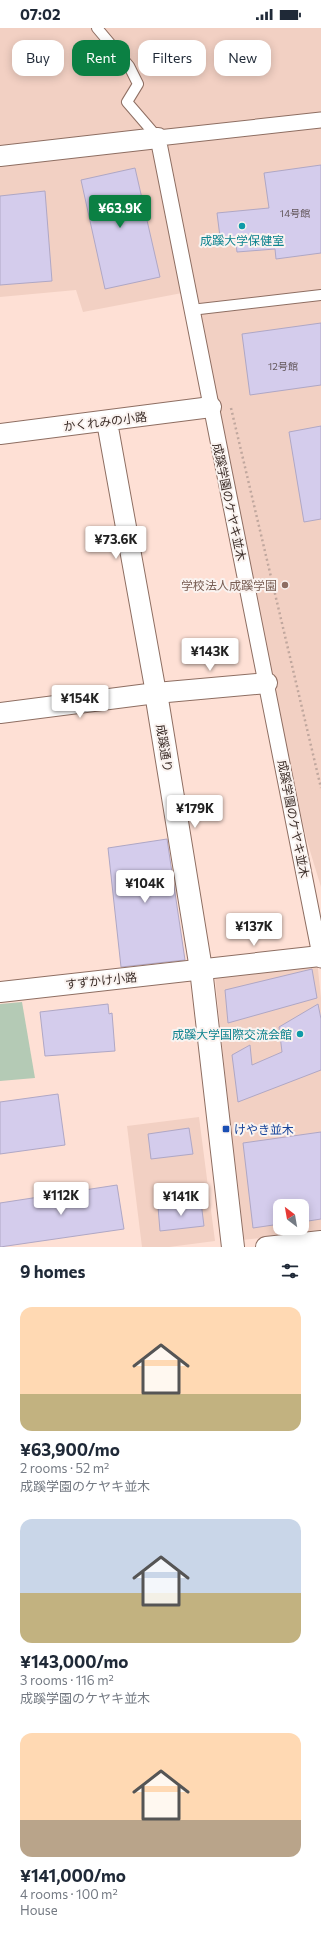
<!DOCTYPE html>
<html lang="en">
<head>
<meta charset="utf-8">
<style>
	body { margin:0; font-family:Commissioner,"Noto Sans JP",sans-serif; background:#f2f2f3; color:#1f2937; height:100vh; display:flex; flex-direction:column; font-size:15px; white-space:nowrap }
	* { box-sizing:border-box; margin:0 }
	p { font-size:13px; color:#747a83 }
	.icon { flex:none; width:22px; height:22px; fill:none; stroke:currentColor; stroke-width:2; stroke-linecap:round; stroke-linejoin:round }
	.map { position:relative; height:1219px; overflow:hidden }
	.panel { display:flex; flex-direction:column; background:#fff; flex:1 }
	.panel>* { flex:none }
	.hud { position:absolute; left:12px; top:12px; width:297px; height:36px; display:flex; gap:8px }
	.needle { width:26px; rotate:329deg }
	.buttons { position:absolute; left:273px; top:1171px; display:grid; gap:8px }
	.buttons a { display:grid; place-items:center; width:36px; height:36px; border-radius:8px; background:#fff; box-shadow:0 2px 10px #0003; font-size:20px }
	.price { position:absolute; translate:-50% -34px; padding:0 9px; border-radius:4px; background:#fff; color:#222; font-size:13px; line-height:26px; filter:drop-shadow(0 1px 2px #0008) }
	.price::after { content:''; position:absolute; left:50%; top:24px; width:12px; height:9px; margin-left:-6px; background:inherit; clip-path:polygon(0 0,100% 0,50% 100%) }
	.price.selected { background:#0b8043; color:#fff }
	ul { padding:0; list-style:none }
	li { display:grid; align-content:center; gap:8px; height:212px; padding:0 20px }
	li span { display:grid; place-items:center; height:124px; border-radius:12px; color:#555 }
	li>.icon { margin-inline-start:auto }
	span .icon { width:72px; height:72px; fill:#fffc; stroke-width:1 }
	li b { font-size:17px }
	h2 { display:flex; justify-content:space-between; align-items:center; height:48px; padding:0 20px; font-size:17px }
	.pill { padding:0 14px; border-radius:12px; background:#fff; box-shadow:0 2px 10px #0003; font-size:14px; line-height:36px }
	.pill.selected { background:#0b8043; color:#fff }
	.status { display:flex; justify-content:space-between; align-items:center; height:28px; padding:0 20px; background:#fff; direction:ltr }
	.status svg { height:11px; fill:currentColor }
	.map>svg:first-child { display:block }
	.built { fill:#f2d0c3; fill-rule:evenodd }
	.green { fill:#b4cab5 }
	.building { fill:#d4ccec; stroke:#afa7c5 }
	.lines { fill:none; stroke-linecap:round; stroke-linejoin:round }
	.service-casing { stroke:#8e6e62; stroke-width:12 }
	.pedestrian-casing { stroke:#8e6e62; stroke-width:17 }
	.minor-casing { stroke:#8e6e62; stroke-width:22 }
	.tertiary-casing { stroke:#8e6e62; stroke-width:24 }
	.path { stroke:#c0a79e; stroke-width:2.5; stroke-dasharray:2 3; stroke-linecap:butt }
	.service { stroke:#fff; stroke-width:10 }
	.pedestrian { stroke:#fff; stroke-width:15 }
	.minor { stroke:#fff; stroke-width:20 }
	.tertiary { stroke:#fff; stroke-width:22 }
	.culture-dot { fill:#0f9aa8; stroke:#faf3f0; stroke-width:1.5 }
	.education-dot { fill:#8d6e63; stroke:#faf3f0; stroke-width:1.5 }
	.transit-dot { fill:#1a4fb4; stroke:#faf3f0; stroke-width:1.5 }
	.labels { text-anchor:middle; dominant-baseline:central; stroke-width:4; stroke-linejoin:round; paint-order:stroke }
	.number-label { font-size:10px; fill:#62565a }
	.culture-label { font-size:12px; fill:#0d838f; stroke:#faf3f0 }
	.street-label { font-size:12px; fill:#3c2e29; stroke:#faf3f0 }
	.education-label { font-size:12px; fill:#785e54; stroke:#faf3f0; text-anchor:end }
	.transit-label { font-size:12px; fill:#164399; stroke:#faf3f0; text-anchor:start }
</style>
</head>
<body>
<div class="status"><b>07:02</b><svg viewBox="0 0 49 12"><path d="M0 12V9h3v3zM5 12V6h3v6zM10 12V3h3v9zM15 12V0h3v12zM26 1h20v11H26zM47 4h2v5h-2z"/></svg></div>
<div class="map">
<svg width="321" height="1219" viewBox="0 0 321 1219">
	<rect width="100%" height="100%" fill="#fee0d5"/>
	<path class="built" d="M 0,0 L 321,0 L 321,859 L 307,813 L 182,265 L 83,284 L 76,262 L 0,269 Z
		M 317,932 L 321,970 L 321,1204 L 242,1212 L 215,949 ZM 280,1178 L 302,1178 L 302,1200 L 280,1200 Z
		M 199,1089 L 215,1213 L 169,1219 L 142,1219 L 127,1098 Z"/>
	<path class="green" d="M 22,974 L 35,1050 L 0,1053 L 0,976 Z"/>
	<path class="building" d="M 321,137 L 321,225 L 276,231 L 275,221 L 237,224 L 236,216 L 221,217 L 217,185 L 269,180 L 264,145 Z
		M 135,140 L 160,249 L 105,261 L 81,152 Z
		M 45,163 L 52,253 L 0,257 L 0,168 Z
		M 321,295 L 321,357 L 250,367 L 242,306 Z
		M 321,398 L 321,491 L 304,494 L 289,404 Z
		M 167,811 L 185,932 L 121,939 L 108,820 Z
		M 312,941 L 317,970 L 228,995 L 225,962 Z
		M 108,976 L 109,986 L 112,985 L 115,1023 L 45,1028 L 40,984 Z
		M 318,976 L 321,991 L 321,1042 L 238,1074 L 232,1027 L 250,1017 L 252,1037 L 282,1024 L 279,999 Z
		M 58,1066 L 65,1117 L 0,1126 L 0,1074 Z
		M 189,1100 L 193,1126 L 151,1131 L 148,1106 Z
		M 321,1104 L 321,1191 L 302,1194 L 302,1178 L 280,1178 L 280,1196 L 253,1200 L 243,1115 Z
		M 117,1157 L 124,1201 L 0,1219 L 0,1175 Z
		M 201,1174 L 204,1198 L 160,1203 L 158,1179 Z"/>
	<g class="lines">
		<g class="service-casing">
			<path id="service" d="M 97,0 L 129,38 L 138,56 L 127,74 L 158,110
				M 191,282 L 321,267"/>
		</g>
		<g class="pedestrian-casing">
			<path id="pedestrian" d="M 321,92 L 158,110 L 321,932"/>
		</g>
		<g class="minor-casing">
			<path id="minor" d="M 0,128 L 158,110
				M 107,394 L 156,665
				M 0,406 L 211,379
				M 0,685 L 156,665 L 267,655
				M 0,964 L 320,928
				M 266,1219 L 321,1213"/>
		</g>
		<g class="tertiary-casing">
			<path id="tertiary" d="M 156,665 L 201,941 L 233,1219"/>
		</g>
		<path class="path" d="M 231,380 L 321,760"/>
		<use href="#service" class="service"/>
		<use href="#pedestrian" class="pedestrian"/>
		<use href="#minor" class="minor"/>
		<use href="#tertiary" class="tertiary"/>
	</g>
	<g class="culture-dot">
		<circle cx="242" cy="198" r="4"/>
		<circle cx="300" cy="1006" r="4"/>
	</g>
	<circle class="education-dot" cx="285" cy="557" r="4"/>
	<rect class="transit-dot" x="222" y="1097" width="8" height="8" rx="2"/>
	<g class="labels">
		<g class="number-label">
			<text x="295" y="185">14号館</text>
			<text x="283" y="338">12号館</text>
		</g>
		<g class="culture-label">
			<text x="242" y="212">成蹊大学保健室</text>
			<text x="292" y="1006" text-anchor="end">成蹊大学国際交流会館</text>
		</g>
		<g class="street-label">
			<text transform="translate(105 393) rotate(-7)">かくれみの小路</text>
			<text transform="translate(230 474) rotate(78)">成蹊学園のケヤキ並木</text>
			<text transform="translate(165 720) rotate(81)">成蹊通り</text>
			<text transform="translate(294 791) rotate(79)">成蹊学園のケヤキ並木</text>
			<text transform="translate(101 952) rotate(-6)">すずかけ小路</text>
		</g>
		<g class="education-label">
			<text x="277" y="557">学校法人成蹊学園</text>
		</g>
		<g class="transit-label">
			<text x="234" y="1101">けやき並木</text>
		</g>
	</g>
</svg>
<div class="buttons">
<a><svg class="needle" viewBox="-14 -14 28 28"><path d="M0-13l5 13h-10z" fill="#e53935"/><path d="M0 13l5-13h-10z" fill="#747a83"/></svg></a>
</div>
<b class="price selected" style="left:120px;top:201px">¥63.9K</b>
<b class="price" style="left:116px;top:532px">¥73.6K</b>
<b class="price" style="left:210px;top:644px">¥143K</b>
<b class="price" style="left:80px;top:691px">¥154K</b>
<b class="price" style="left:195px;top:801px">¥179K</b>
<b class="price" style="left:145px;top:876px">¥104K</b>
<b class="price" style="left:254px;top:919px">¥137K</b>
<b class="price" style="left:61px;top:1188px">¥112K</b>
<b class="price" style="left:181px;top:1189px">¥141K</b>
<div class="hud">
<a class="pill">Buy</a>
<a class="pill selected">Rent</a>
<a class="pill">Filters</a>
<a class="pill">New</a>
</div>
</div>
<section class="panel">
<h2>9 homes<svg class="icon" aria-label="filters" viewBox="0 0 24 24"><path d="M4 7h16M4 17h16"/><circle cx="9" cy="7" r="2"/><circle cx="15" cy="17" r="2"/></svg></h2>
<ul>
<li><span style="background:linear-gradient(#ffd9b3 70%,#c2b280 0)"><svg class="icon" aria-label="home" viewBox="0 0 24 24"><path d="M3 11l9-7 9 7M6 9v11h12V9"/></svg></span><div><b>¥63,900/mo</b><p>2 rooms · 52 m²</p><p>成蹊学園のケヤキ並木</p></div></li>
<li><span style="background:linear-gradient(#c9d6e8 60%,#c2b280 0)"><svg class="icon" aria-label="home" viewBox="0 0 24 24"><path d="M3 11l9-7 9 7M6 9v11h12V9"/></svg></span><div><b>¥143,000/mo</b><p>3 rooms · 116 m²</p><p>成蹊学園のケヤキ並木</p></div></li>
<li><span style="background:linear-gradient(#ffd9b3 70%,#b9a48a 0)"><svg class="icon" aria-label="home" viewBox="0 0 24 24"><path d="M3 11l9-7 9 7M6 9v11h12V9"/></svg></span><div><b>¥141,000/mo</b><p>4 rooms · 100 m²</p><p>House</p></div></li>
</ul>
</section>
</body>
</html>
